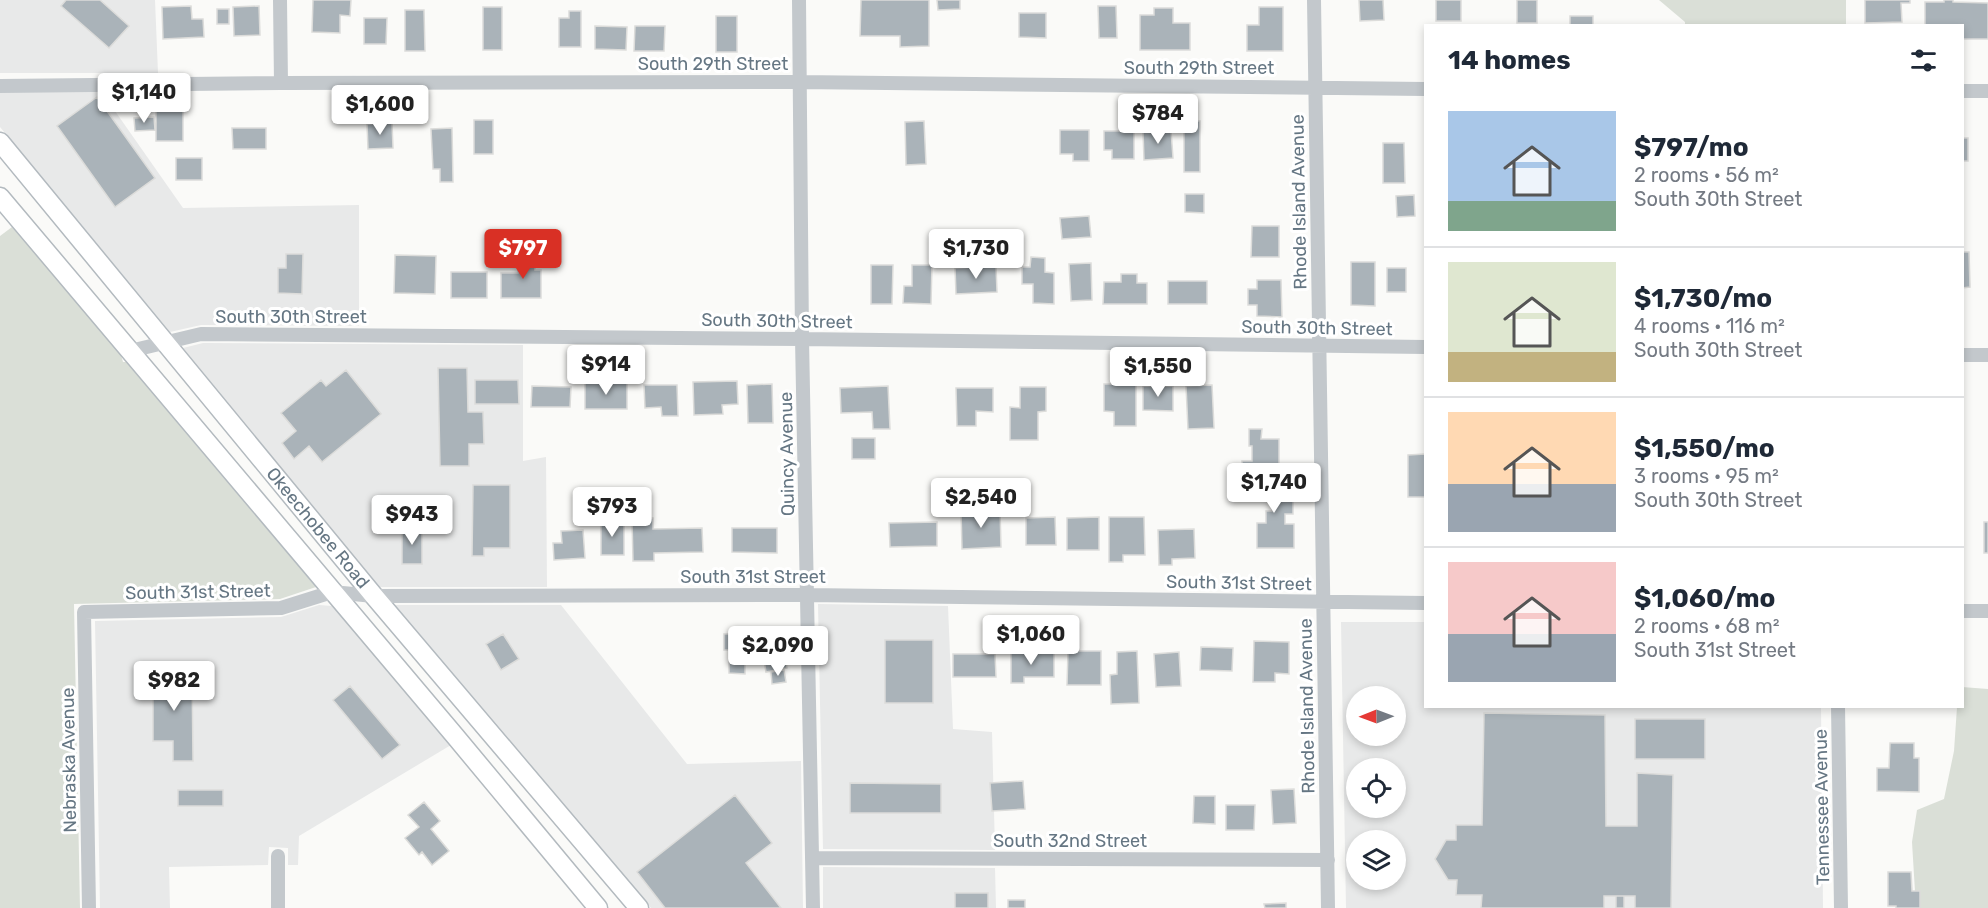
<!DOCTYPE html>
<html lang="en">
<head>
<meta charset="utf-8">
<style>
	body { margin:0; font-family:Rubik,sans-serif; background:#f6f6f7; color:#1f2937; height:100vh; display:flex; flex-direction:column; font-size:22px; white-space:nowrap }
	* { box-sizing:border-box; margin:0 }
	p { font-size:20px; color:#747a83 }
	.icon { flex:none; width:33px; height:33px; fill:none; stroke:currentColor; stroke-width:2; stroke-linecap:round; stroke-linejoin:round }
	.map { position:relative; flex:1; overflow:hidden }
	.drawer { position:absolute; left:1424px; top:24px; width:540px; height:684px; display:flex; flex-direction:column; background:#fff; border-radius:0px; box-shadow:0 3px 9px #0003 }
	.drawer>* { flex:none }
	.needle { width:39px; rotate:269deg }
	.controls { position:absolute; left:1346px; top:686px; display:grid; gap:12px }
	.controls a { display:grid; place-items:center; width:60px; height:60px; border-radius:50%; background:#fff; box-shadow:0 3px 9px #0003; font-size:30px }
	.price { position:absolute; translate:-50% -51px; padding:0 14px; border-radius:6px; background:#fff; color:#222; font-size:20px; line-height:39px; filter:drop-shadow(0 2px 3px #0008) }
	.price::after { content:''; position:absolute; left:50%; top:36px; width:18px; height:14px; margin-left:-9px; background:inherit; clip-path:polygon(0 0,100% 0,50% 100%) }
	.price.selected { background:#d93025; color:#fff }
	ul { padding:0; list-style:none }
	li { display:flex; align-items:center; gap:18px; height:150px; padding:0 24px }
	li+li { border-top:2px solid #e0e1e3 }
	li span { display:grid; place-items:center; flex:none; width:168px; height:120px; border-radius:0px; color:#555 }
	li>.icon { margin-inline-start:auto }
	span .icon { width:72px; height:72px; fill:#fffc; stroke-width:1 }
	li b { font-size:26px }
	h2 { display:flex; justify-content:space-between; align-items:center; height:72px; padding:0 24px; font-size:26px }
	.map>svg:first-child { display:block }
	.built { fill:#e8e9e9; fill-rule:evenodd }
	.green { fill:#dadfd7 }
	.building { fill:#aab3b9; stroke:#dcdcda; stroke-width:1.5 }
	.lines { fill:none; stroke-linecap:round; stroke-linejoin:round }
	.secondary-casing { stroke:#b3babf; stroke-width:21 }
	.minor { stroke:#c3c8cc; stroke-width:14 }
	.secondary { stroke:#fff; stroke-width:18 }
	.labels { text-anchor:middle; dominant-baseline:central; stroke-width:6; stroke-linejoin:round; paint-order:stroke }
	.street-label { font-size:18px; fill:#657683; stroke:#fff }
</style>
</head>
<body>
<div class="map">
<svg width="1988" height="908" viewBox="0 0 1988 908">
	<rect width="100%" height="100%" fill="#fafaf8"/>
	<path class="built" d="M 0,0 L 155,0 L 158,73 L 0,73 Z
		M 0,91 L 101,91 L 183,208 L 359,205 L 359,326 L 201,325 L 170,332 L 0,127 Z
		M 203,343 L 523,345 L 523,461 L 546,457 L 547,587 L 379,587 L 183,348 Z
		M 818,604 L 948,606 L 953,729 L 992,732 L 995,850 L 823,849 Z
		M 319,605 L 332,606 L 451,745 L 299,836 L 298,865 L 288,865 L 288,848 L 269,847 L 268,865 L 169,867 L 170,908 L 100,908 L 95,621 L 281,617 Z
		M 394,605 L 561,605 L 687,764 L 801,761 L 803,908 L 651,908 Z
		M 1341,622 L 1425,622 L 1425,706 L 1821,707 L 1823,908 L 1346,908 ZM 1356,696 L 1395,696 L 1395,735 L 1356,735 ZM 1356,768 L 1395,768 L 1395,807 L 1356,807 ZM 1356,840 L 1395,840 L 1395,879 L 1356,879 Z
		M 823,867 L 995,868 L 996,908 L 823,908 Z"/>
	<path class="green" d="M 1659,0 L 1846,0 L 1846,25 L 1685,25 L 1685,22 Z
		M 12,227 L 121,355 L 123,362 L 126,362 L 316,587 L 280,599 L 74,604 L 80,908 L 0,908 L 0,236 Z
		M 1962,687 L 1988,689 L 1988,908 L 1916,908 L 1912,842 L 1917,810 L 1944,799 L 1954,751 L 1957,707 L 1962,706 Z"/>
	<path class="building" d="M 66,0 L 100,0 L 129,26 L 109,48 L 61,6 Z
		M 313,0 L 351,0 L 350,16 L 340,15 L 340,33 L 312,32 Z
		M 861,0 L 929,0 L 929,46 L 900,47 L 900,36 L 860,36 Z
		M 937,0 L 960,0 L 960,9 L 938,10 Z
		M 1359,0 L 1383,0 L 1384,20 L 1360,21 Z
		M 1436,0 L 1461,0 L 1461,21 L 1436,21 Z
		M 1517,0 L 1537,0 L 1537,23 L 1517,23 Z
		M 1865,0 L 1910,0 L 1910,3 L 1901,3 L 1902,22 L 1865,23 Z
		M 1944,0 L 1953,0 L 1953,2 L 1988,3 L 1988,39 L 1962,39 L 1962,26 L 1925,26 L 1925,2 L 1944,2 Z
		M 191,6 L 192,19 L 203,19 L 204,37 L 163,39 L 162,7 Z
		M 259,6 L 260,35 L 234,36 L 233,7 Z
		M 1098,6 L 1116,6 L 1117,38 L 1099,38 Z
		M 483,7 L 502,7 L 502,50 L 483,50 Z
		M 1259,7 L 1283,7 L 1283,51 L 1247,51 L 1247,25 L 1259,25 Z
		M 1154,8 L 1173,8 L 1173,23 L 1190,23 L 1190,50 L 1140,50 L 1140,15 L 1154,15 Z
		M 217,9 L 229,9 L 229,24 L 217,24 Z
		M 405,10 L 424,10 L 425,51 L 405,51 Z
		M 569,11 L 581,11 L 581,47 L 559,47 L 559,18 L 569,18 Z
		M 1019,13 L 1046,13 L 1046,38 L 1019,37 Z
		M 716,16 L 737,16 L 737,52 L 716,52 Z
		M 1570,16 L 1593,16 L 1593,26 L 1570,26 Z
		M 364,18 L 387,18 L 386,44 L 364,44 Z
		M 595,26 L 627,27 L 626,50 L 595,49 Z
		M 635,26 L 665,26 L 664,51 L 634,51 Z
		M 97,97 L 155,178 L 115,207 L 57,126 Z
		M 156,111 L 183,111 L 183,141 L 156,141 Z
		M 154,117 L 155,130 L 135,131 L 134,118 Z
		M 474,120 L 493,120 L 493,154 L 474,154 Z
		M 924,121 L 926,164 L 906,165 L 905,122 Z
		M 1184,121 L 1200,121 L 1200,172 L 1184,172 Z
		M 392,123 L 393,148 L 368,149 L 367,124 Z
		M 232,128 L 266,128 L 266,149 L 233,149 Z
		M 452,128 L 453,182 L 440,182 L 440,169 L 433,169 L 431,129 Z
		M 1060,130 L 1089,130 L 1089,161 L 1073,161 L 1073,154 L 1060,154 Z
		M 1171,130 L 1173,158 L 1144,160 L 1143,131 Z
		M 1104,131 L 1134,131 L 1134,159 L 1112,159 L 1112,150 L 1104,150 Z
		M 1962,138 L 1968,138 L 1968,161 L 1962,161 Z
		M 1383,143 L 1404,143 L 1405,183 L 1383,183 Z
		M 176,158 L 202,158 L 202,180 L 176,180 Z
		M 1185,194 L 1204,194 L 1204,213 L 1185,212 Z
		M 1414,195 L 1415,216 L 1397,217 L 1396,196 Z
		M 1089,216 L 1091,237 L 1062,239 L 1060,218 Z
		M 1252,226 L 1279,226 L 1279,257 L 1251,257 Z
		M 1962,252 L 1969,252 L 1970,287 L 1962,288 Z
		M 518,253 L 535,253 L 535,270 L 541,270 L 541,298 L 501,298 L 501,273 L 518,273 Z
		M 286,254 L 303,254 L 302,294 L 278,293 L 278,268 L 286,268 Z
		M 395,255 L 436,256 L 435,294 L 394,293 Z
		M 1031,257 L 1045,258 L 1045,272 L 1054,273 L 1054,304 L 1033,303 L 1033,284 L 1022,284 L 1022,267 L 1030,267 Z
		M 1351,262 L 1375,262 L 1375,306 L 1351,305 Z
		M 1091,263 L 1092,300 L 1071,301 L 1069,264 Z
		M 871,265 L 893,265 L 892,304 L 871,304 Z
		M 912,265 L 932,265 L 931,304 L 903,303 L 904,286 L 912,286 Z
		M 996,266 L 997,292 L 956,294 L 955,268 Z
		M 1387,268 L 1406,268 L 1406,292 L 1387,292 Z
		M 451,272 L 487,272 L 487,298 L 451,298 Z
		M 1121,274 L 1137,274 L 1137,283 L 1147,283 L 1147,304 L 1103,304 L 1104,282 L 1121,282 Z
		M 1257,280 L 1281,280 L 1282,317 L 1257,316 L 1257,305 L 1248,305 L 1248,289 L 1257,289 Z
		M 1168,281 L 1207,281 L 1207,304 L 1168,304 Z
		M 438,368 L 467,368 L 468,412 L 483,412 L 484,444 L 469,444 L 469,466 L 440,466 Z
		M 346,370 L 381,414 L 322,462 L 309,446 L 294,459 L 282,443 L 296,431 L 281,413 L 321,380 L 326,386 Z
		M 475,380 L 518,380 L 519,404 L 475,404 Z
		M 737,381 L 738,404 L 722,405 L 723,414 L 694,415 L 693,382 Z
		M 585,383 L 627,383 L 627,409 L 585,409 Z
		M 772,384 L 773,423 L 748,423 L 747,385 Z
		M 1104,384 L 1136,384 L 1136,426 L 1114,426 L 1114,412 L 1104,411 Z
		M 644,385 L 677,385 L 678,416 L 662,416 L 661,407 L 645,408 Z
		M 1212,385 L 1214,428 L 1188,429 L 1186,386 Z
		M 532,386 L 571,387 L 570,407 L 531,407 Z
		M 888,386 L 890,429 L 873,429 L 872,412 L 841,413 L 840,388 Z
		M 1143,386 L 1173,386 L 1173,411 L 1143,410 Z
		M 1020,387 L 1046,387 L 1046,411 L 1038,412 L 1038,440 L 1010,440 L 1010,407 L 1020,408 Z
		M 956,388 L 993,388 L 993,412 L 976,411 L 976,426 L 957,426 Z
		M 1249,429 L 1262,429 L 1261,439 L 1279,439 L 1279,470 L 1242,470 L 1242,461 L 1252,461 L 1252,446 L 1249,446 Z
		M 852,438 L 875,438 L 875,459 L 852,459 Z
		M 1425,454 L 1425,497 L 1408,497 L 1408,455 Z
		M 1245,478 L 1285,479 L 1285,492 L 1293,493 L 1293,514 L 1285,514 L 1285,524 L 1294,524 L 1294,548 L 1257,548 L 1257,523 L 1266,523 L 1266,511 L 1272,511 L 1273,493 L 1245,493 Z
		M 473,485 L 510,485 L 510,548 L 484,548 L 484,556 L 472,556 Z
		M 1000,509 L 1001,547 L 962,549 L 961,510 Z
		M 1055,517 L 1056,545 L 1026,545 L 1026,518 Z
		M 1099,517 L 1099,550 L 1067,550 L 1067,518 Z
		M 1109,517 L 1144,517 L 1145,555 L 1123,555 L 1123,562 L 1109,562 Z
		M 653,518 L 653,529 L 702,528 L 703,552 L 654,553 L 654,561 L 633,561 L 632,519 Z
		M 601,522 L 624,522 L 624,555 L 601,555 Z
		M 937,522 L 937,546 L 890,547 L 889,523 Z
		M 1984,522 L 1988,522 L 1988,553 L 1984,553 Z
		M 402,527 L 422,527 L 422,564 L 402,564 Z
		M 732,528 L 777,528 L 777,553 L 732,552 Z
		M 1194,529 L 1195,558 L 1172,559 L 1172,565 L 1159,565 L 1158,530 Z
		M 583,530 L 585,558 L 554,560 L 553,543 L 562,543 L 561,531 Z
		M 503,634 L 519,659 L 501,670 L 486,644 Z
		M 724,634 L 745,634 L 745,674 L 729,673 L 729,650 L 724,650 Z
		M 782,640 L 787,668 L 766,672 L 761,643 Z
		M 885,640 L 933,640 L 933,703 L 885,703 Z
		M 1254,641 L 1289,642 L 1289,674 L 1275,673 L 1275,682 L 1253,682 Z
		M 1201,647 L 1233,648 L 1232,671 L 1200,670 Z
		M 1068,651 L 1101,651 L 1101,685 L 1067,685 Z
		M 1137,651 L 1139,703 L 1111,704 L 1110,675 L 1117,674 L 1117,652 Z
		M 1011,652 L 1054,652 L 1054,677 L 1024,677 L 1024,683 L 1011,683 Z
		M 1179,652 L 1181,686 L 1156,687 L 1154,654 Z
		M 953,654 L 995,654 L 996,677 L 953,677 Z
		M 784,670 L 786,682 L 772,684 L 771,672 Z
		M 153,671 L 192,671 L 193,761 L 173,761 L 173,741 L 153,741 Z
		M 350,686 L 400,745 L 382,759 L 333,700 Z
		M 1484,713 L 1605,715 L 1606,826 L 1637,826 L 1637,773 L 1673,775 L 1671,908 L 1635,908 L 1635,896 L 1604,896 L 1604,908 L 1481,908 L 1482,895 L 1456,895 L 1457,880 L 1448,880 L 1435,859 L 1446,840 L 1456,840 L 1456,825 L 1482,825 Z
		M 1635,719 L 1705,719 L 1705,759 L 1635,759 Z
		M 1890,743 L 1914,743 L 1914,758 L 1919,758 L 1919,792 L 1877,791 L 1877,768 L 1889,768 Z
		M 1023,781 L 1025,809 L 992,811 L 990,783 Z
		M 850,783 L 941,784 L 941,813 L 850,813 Z
		M 1294,789 L 1296,823 L 1273,824 L 1271,790 Z
		M 178,790 L 223,790 L 223,806 L 178,806 Z
		M 735,795 L 772,843 L 746,863 L 781,908 L 665,908 L 637,872 Z
		M 1194,796 L 1215,796 L 1215,824 L 1193,823 Z
		M 424,802 L 440,821 L 431,829 L 449,851 L 432,865 L 422,852 L 419,855 L 405,838 L 419,827 L 408,815 Z
		M 1226,805 L 1255,805 L 1254,830 L 1226,830 Z
		M 1888,872 L 1911,872 L 1912,891 L 1920,891 L 1920,908 L 1896,908 L 1896,906 L 1888,906 Z
		M 955,893 L 988,893 L 988,908 L 955,908 Z
		M 1616,896 L 1624,896 L 1624,908 L 1616,908 Z
		M 1008,900 L 1025,900 L 1025,908 L 1008,908 Z
		M 1286,903 L 1286,908 L 1265,908 L 1264,904 Z"/>
	<g class="lines">
		<g class="secondary-casing">
			<g id="secondary">
				<path id="s1" d="M 0,142 L 374,596 L 639,908"/>
				<path d="M 0,197 L 455,736 L 598,908"/>
			</g>
		</g>
		<path class="minor" d="M 280,0 L 281,83
			M 799,0 L 802,339 L 813,908
			M 1314,0 L 1328,908
			M 0,86 L 281,83 L 799,82 L 1425,89
			M 1962,91 L 1988,91
			M 130,351 L 201,334 L 802,339 L 1425,347
			M 1962,355 L 1988,355
			M 1962,611 L 1988,611
			M 1838,706 L 1841,908
			M 813,858 L 1328,860
			M 89,908 L 84,612 L 281,608 L 332,592 L 374,596 L 808,595 L 1425,603
			M 278,908 L 278,856"/>
		<use href="#secondary" class="secondary"/>
	</g>
	<g class="labels">
		<g class="street-label">
			<text x="713" y="64">South 29th Street</text>
			<text x="1199" y="68">South 29th Street</text>
			<text transform="translate(1299 202) rotate(-91)">Rhode Island Avenue</text>
			<text x="291" y="317">South 30th Street</text>
			<text transform="translate(777 321) rotate(1)">South 30th Street</text>
			<text transform="translate(1317 328) rotate(1)">South 30th Street</text>
			<text transform="translate(787 454) rotate(-91)">Quincy Avenue</text>
			<text stroke="none"><textPath href="#s1" startOffset="500">Okeechobee Road</textPath></text>
			<text x="753" y="577">South 31st Street</text>
			<text transform="translate(1239 583) rotate(1)">South 31st Street</text>
			<text transform="translate(198 592) rotate(-1)">South 31st Street</text>
			<text transform="translate(1307 706) rotate(-91)">Rhode Island Avenue</text>
			<text transform="translate(69 760) rotate(-91)">Nebraska Avenue</text>
			<text transform="translate(1822 807) rotate(-91)">Tennessee Avenue</text>
			<text x="1070" y="841">South 32nd Street</text>
		</g>
	</g>
</svg>
<div class="controls">
<a><svg class="needle" viewBox="-14 -14 28 28"><path d="M0-13l5 13h-10z" fill="#e53935"/><path d="M0 13l5-13h-10z" fill="#747a83"/></svg></a>
<a><svg class="icon" aria-label="locate" viewBox="0 0 24 24"><circle cx="12" cy="12" r="6"/><path d="M12 2v4M12 18v4M2 12h4M18 12h4"/></svg></a>
<a><svg class="icon" aria-label="layers" viewBox="0 0 24 24"><path d="M12 4l9 5-9 5-9-5zM3 14l9 5 9-5"/></svg></a>
</div>
<b class="price" style="left:144px;top:124px">$1,140</b>
<b class="price" style="left:380px;top:136px">$1,600</b>
<b class="price" style="left:1158px;top:145px">$784</b>
<b class="price selected" style="left:523px;top:280px">$797</b>
<b class="price" style="left:976px;top:280px">$1,730</b>
<b class="price" style="left:606px;top:396px">$914</b>
<b class="price" style="left:1158px;top:398px">$1,550</b>
<b class="price" style="left:1274px;top:514px">$1,740</b>
<b class="price" style="left:981px;top:529px">$2,540</b>
<b class="price" style="left:612px;top:538px">$793</b>
<b class="price" style="left:412px;top:546px">$943</b>
<b class="price" style="left:1031px;top:666px">$1,060</b>
<b class="price" style="left:778px;top:677px">$2,090</b>
<b class="price" style="left:174px;top:712px">$982</b>
<section class="drawer">
<h2>14 homes<svg class="icon" aria-label="filters" viewBox="0 0 24 24"><path d="M4 7h16M4 17h16"/><circle cx="9" cy="7" r="2"/><circle cx="15" cy="17" r="2"/></svg></h2>
<ul>
<li><span style="background:linear-gradient(#a9c7e8 75%,#7fa58c 0)"><svg class="icon" aria-label="home" viewBox="0 0 24 24"><path d="M3 11l9-7 9 7M6 9v11h12V9"/></svg></span><div><b>$797/mo</b><p>2 rooms · 56 m²</p><p>South 30th Street</p></div></li>
<li><span style="background:linear-gradient(#dfe7d0 75%,#c2b280 0)"><svg class="icon" aria-label="home" viewBox="0 0 24 24"><path d="M3 11l9-7 9 7M6 9v11h12V9"/></svg></span><div><b>$1,730/mo</b><p>4 rooms · 116 m²</p><p>South 30th Street</p></div></li>
<li><span style="background:linear-gradient(#ffd9b3 60%,#9aa5b1 0)"><svg class="icon" aria-label="home" viewBox="0 0 24 24"><path d="M3 11l9-7 9 7M6 9v11h12V9"/></svg></span><div><b>$1,550/mo</b><p>3 rooms · 95 m²</p><p>South 30th Street</p></div></li>
<li><span style="background:linear-gradient(#f6c9c9 60%,#9aa5b1 0)"><svg class="icon" aria-label="home" viewBox="0 0 24 24"><path d="M3 11l9-7 9 7M6 9v11h12V9"/></svg></span><div><b>$1,060/mo</b><p>2 rooms · 68 m²</p><p>South 31st Street</p></div></li>
</ul>
</section>
</div>
</body>
</html>
